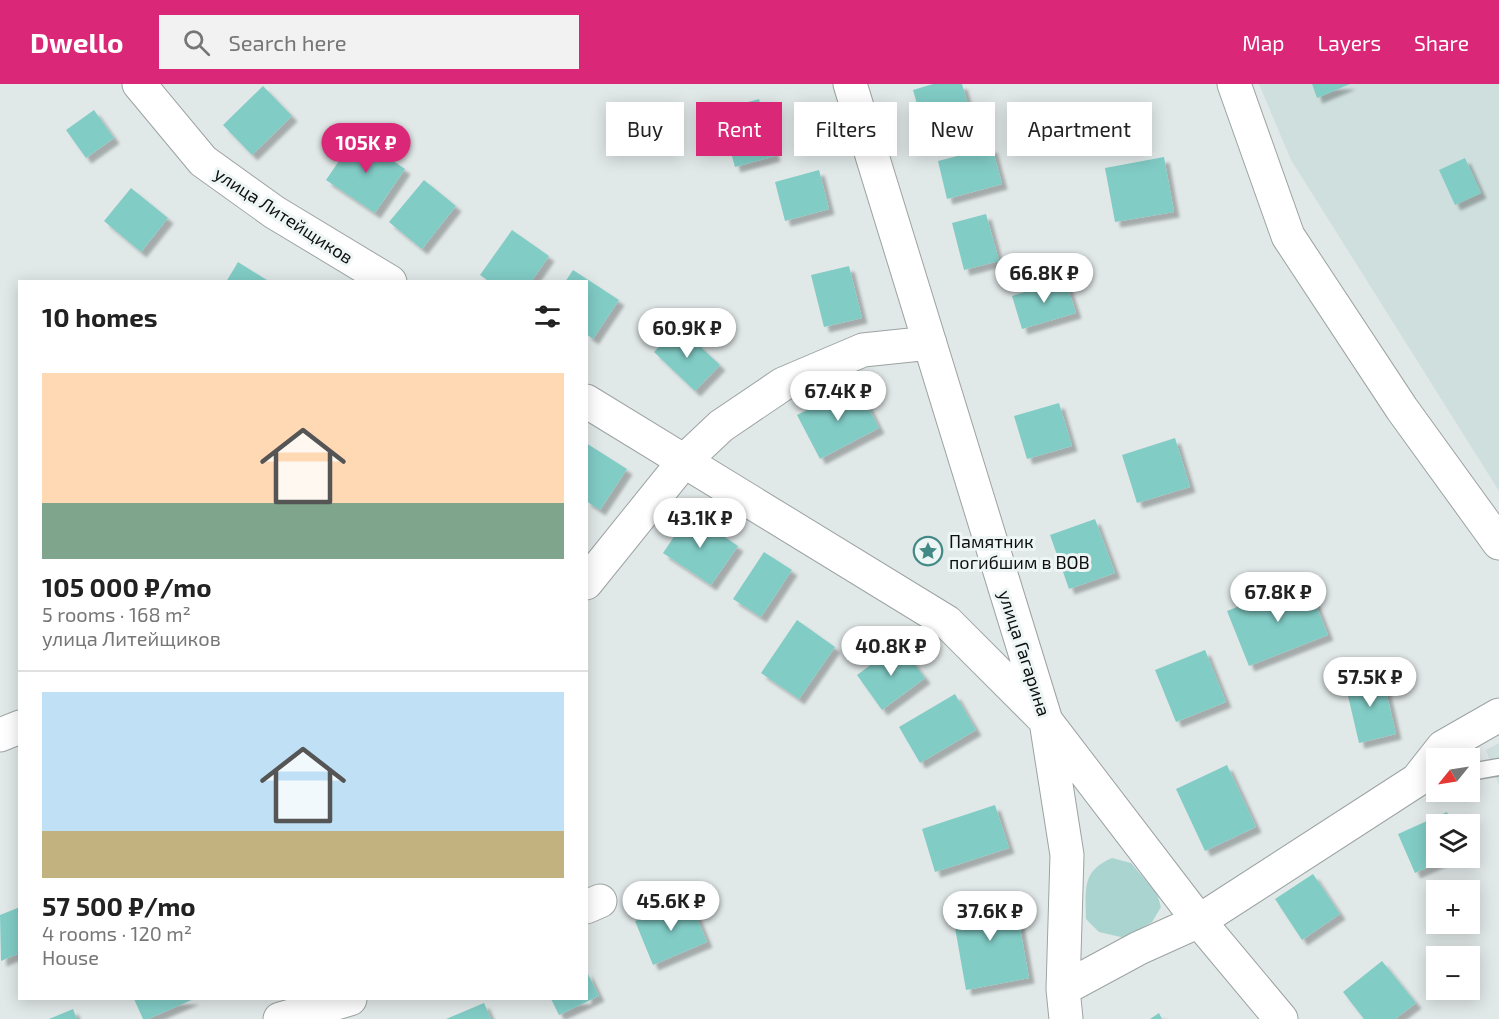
<!DOCTYPE html>
<html lang="en">
<head>
<meta charset="utf-8">
<style>
	body { margin:0; font-family:"Exo 2",sans-serif; background:#f2f2f2; color:#222; height:100vh; display:flex; flex-direction:column; font-size:22px; white-space:nowrap }
	* { box-sizing:border-box; margin:0 }
	p { font-size:20px; color:#767676 }
	.icon { flex:none; width:33px; height:33px; fill:none; stroke:currentColor; stroke-width:2; stroke-linecap:round; stroke-linejoin:round }
	.map { position:relative; flex:1; overflow:hidden }
	.details { position:absolute; left:18px; top:196px; width:570px; height:720px; display:flex; flex-direction:column; background:#fff; border-radius:0px; box-shadow:0 3px 15px #0003 }
	.details>* { flex:none }
	.banner { position:absolute; left:606px; top:18px; width:570px; height:54px; display:flex; gap:12px }
	.needle { width:39px; rotate:240deg }
	.controls { position:absolute; left:1426px; top:664px; display:grid; gap:12px }
	.controls a { display:grid; place-items:center; width:54px; height:54px; border-radius:0px; background:#fff; box-shadow:0 3px 15px #0003; font-size:30px }
	.price { position:absolute; translate:-50% -51px; padding:0 14px; border-radius:21px; background:#fff; color:#222; font-size:20px; line-height:39px; filter:drop-shadow(0 2px 3px #0008) }
	.price::after { content:''; position:absolute; left:50%; top:36px; width:18px; height:14px; margin-left:-9px; background:inherit; clip-path:polygon(0 0,100% 0,50% 100%) }
	.price.current { background:#db2777; color:#fff }
	ul { padding:0; list-style:none }
	li { display:grid; align-content:center; gap:12px; height:318px; padding:0 24px }
	li+li { border-top:2px solid #e0e0e0 }
	li span { display:grid; place-items:center; height:186px; border-radius:0px; color:#555 }
	li>.icon { margin-inline-start:auto }
	span .icon { width:108px; height:108px; fill:#fffc; stroke-width:1 }
	li b { font-size:26px }
	h2 { display:flex; justify-content:space-between; align-items:center; height:72px; padding:0 24px; font-size:26px }
	.chip { padding:0 21px; border-radius:0px; background:#fff; box-shadow:0 3px 15px #0003; font-size:21px; line-height:54px }
	.chip.current { background:#db2777; color:#fff }
	header { display:flex; align-items:center; gap:36px; box-sizing:border-box; height:84px; padding:0 30px; background:#db2777; color:#fff }
	header strong { font-size:28px }
	nav { display:flex; gap:33px; margin-inline-start:auto; font-size:21px }
	.search { width:420px; height:54px; background:#f2f2f2; display:flex; align-items:center; gap:15px; box-sizing:border-box; padding:0 21px; border-radius:0px; color:#767676; font-size:22px }
	.map>svg:first-child { display:block }
	.built { fill:#cedfdd }
	.green { fill:#a9d4d0 }
	.building { fill:#82ccc6; filter:url(#shadow) }
	.lines { fill:none; stroke-linecap:round; stroke-linejoin:round }
	.service-casing { stroke:#9ca3a2; stroke-width:19 }
	.minor-casing { stroke:#9ca3a2; stroke-width:35 }
	.service { stroke:#fff; stroke-width:16 }
	.minor { stroke:#fff; stroke-width:33 }
	.labels { text-anchor:middle; dominant-baseline:central; stroke-width:6; stroke-linejoin:round; paint-order:stroke }
	.street-label { font-size:18px; fill:#0e1010; stroke:#eef6f5 }
	.poi-label { font-size:18px; fill:#0e1010; stroke:#eef6f5; text-anchor:start }
</style>
</head>
<body>
<header>
<strong>Dwello</strong>
<div class="search"><svg class="icon" aria-label="search" viewBox="0 0 24 24"><circle cx="10" cy="10" r="6"/><path d="M15 15l6 6"/></svg>Search here</div>
<nav><a>Map</a><a>Layers</a><a>Share</a></nav>
</header>
<div class="map">
<svg width="1499" height="935" viewBox="0 0 1499 935">
	<defs>
		<filter id="shadow"><feDropShadow dx="5.5" dy="5.5" stdDeviation="1.5" flood-color="#0004"/></filter>
	</defs>
	<rect width="100%" height="100%" fill="#e1e8e8"/>
	<path class="built" d="M 1259,0 L 1499,0 L 1499,407 L 1291,76 Z
		M 1499,659 L 1499,702 L 1486,666 Z"/>
	<path class="green" d="M 1112,774 L 1131,779 L 1157,810 L 1161,823 L 1152,838 L 1125,854 L 1099,848 L 1086,835 C 1086,806 1081,787 1112,774 Z"/>
	<path class="building" d="M 933,0 L 962,0 L 971,31 L 924,45 L 913,6 Z
		M 1312,0 L 1350,0 L 1317,14 Z
		M 263,2 L 292,32 L 252,71 L 223,41 Z
		M 759,15 L 775,72 L 735,83 L 719,26 Z
		M 94,26 L 114,54 L 86,74 L 66,46 Z
		M 356,52 L 405,85 L 375,129 L 326,96 Z
		M 992,63 L 1002,100 L 947,115 L 938,77 Z
		M 1164,73 L 1174,128 L 1115,138 L 1105,84 Z
		M 1465,74 L 1481,109 L 1455,121 L 1439,86 Z
		M 819,86 L 829,125 L 785,137 L 775,98 Z
		M 424,96 L 456,122 L 422,165 L 389,138 Z
		M 131,104 L 168,134 L 141,168 L 104,137 Z
		M 986,130 L 999,177 L 964,186 L 952,139 Z
		M 512,146 L 549,172 L 531,198 L 490,198 L 480,191 Z
		M 238,178 L 270,198 L 226,198 Z
		M 849,182 L 862,234 L 824,243 L 811,191 Z
		M 573,186 L 619,216 L 593,255 L 586,250 L 586,198 L 565,198 Z
		M 1065,195 L 1076,229 L 1022,245 L 1012,212 Z
		M 678,242 L 720,281 L 695,307 L 654,268 Z
		M 857,301 L 879,344 L 820,375 L 797,331 Z
		M 1059,319 L 1072,362 L 1027,375 L 1014,332 Z
		M 1175,354 L 1190,403 L 1137,419 L 1122,371 Z
		M 586,359 L 627,385 L 600,426 L 586,417 Z
		M 690,429 L 738,462 L 711,501 L 663,469 Z
		M 1095,435 L 1115,489 L 1069,505 L 1050,451 Z
		M 764,468 L 792,486 L 761,533 L 733,515 Z
		M 1306,496 L 1328,551 L 1249,582 L 1227,527 Z
		M 797,536 L 835,563 L 799,615 L 761,589 Z
		M 899,560 L 925,594 L 882,626 L 857,591 Z
		M 1205,566 L 1226,618 L 1176,638 L 1155,586 Z
		M 1382,590 L 1396,650 L 1359,659 L 1345,599 Z
		M 955,610 L 976,646 L 920,679 L 899,643 Z
		M 1227,681 L 1256,743 L 1205,767 L 1176,705 Z
		M 995,721 L 1009,764 L 935,788 L 922,745 Z
		M 1447,728 L 1452,741 L 1437,741 L 1437,774 L 1448,774 L 1415,789 L 1398,750 Z
		M 1313,790 L 1340,830 L 1302,856 L 1275,815 Z
		M 1014,810 L 1029,894 L 966,906 L 951,821 Z
		M 689,814 L 707,858 L 653,881 L 635,837 Z
		M 20,823 L 20,869 L 1,877 L 0,831 Z
		M 1382,877 L 1416,919 L 1395,935 L 1364,935 L 1343,908 Z
		M 586,886 L 599,912 L 559,931 L 551,915 L 586,915 Z
		M 134,915 L 194,915 L 148,935 L 143,935 Z
		M 484,919 L 491,935 L 446,935 Z
		M 73,925 L 77,935 L 49,935 Z
		M 1159,929 L 1162,935 L 1150,935 Z"/>
	<g class="lines">
		<g class="service-casing">
			<path id="service" d="M 1470,688 L 1499,683"/>
		</g>
		<g class="minor-casing">
			<path id="minor" d="M 139,0 L 203,77 L 274,128 L 390,198
				M 850,0 L 1046,637 L 1199,837 L 1281,935
				M 1234,0 L 1288,152 L 1402,325 L 1499,459
				M 586,317 L 947,538 L 1046,637 L 1067,771 L 1063,905 L 1066,935
				M 586,499 L 685,376 L 721,342 L 783,300 L 863,266 L 930,259
				M 0,651 L 20,643
				M 586,823 L 600,817
				M 1063,905 L 1139,864 L 1199,837 L 1417,696 L 1443,663 L 1499,631
				M 280,935 L 350,915"/>
		</g>
		<use href="#service" class="service"/>
		<use href="#minor" class="minor"/>
	</g>
	<defs>
		<g id="sight-ring" transform="scale(1.5)"><circle r="9.5" fill="#eef6f5" stroke="#438a86" stroke-width="1.5"/><path d="M0-6L1.8-2.2L6-1.7L2.9 1.2L3.7 5.4L0 3.3L-3.7 5.4L-2.9 1.2L-6-1.7L-1.8-2.2Z" fill="#438a86"/></g>
	</defs>
	<g fill-rule="evenodd">
		<use href="#sight-ring" x="928" y="467"/>
	</g>
	<g class="labels">
		<g class="street-label">
			<text transform="translate(284 131) rotate(33)">улица Литейщиков</text>
			<text transform="translate(1025 569) rotate(72)">улица Гагарина</text>
		</g>
		<g class="poi-label">
			<text x="949" y="457">Памятник<tspan x="949" dy="21">погибшим в ВОВ</tspan></text>
		</g>
	</g>
</svg>
<div class="controls">
<a><svg class="needle" viewBox="-14 -14 28 28"><path d="M0-13l5 13h-10z" fill="#e53935"/><path d="M0 13l5-13h-10z" fill="#767676"/></svg></a>
<a><svg class="icon" aria-label="layers" viewBox="0 0 24 24"><path d="M12 4l9 5-9 5-9-5zM3 14l9 5 9-5"/></svg></a>
<a>+</a>
<a>−</a>
</div>
<b class="price current" style="left:366px;top:90px">105K ₽</b>
<b class="price" style="left:1044px;top:220px">66.8K ₽</b>
<b class="price" style="left:687px;top:275px">60.9K ₽</b>
<b class="price" style="left:838px;top:338px">67.4K ₽</b>
<b class="price" style="left:700px;top:465px">43.1K ₽</b>
<b class="price" style="left:1278px;top:539px">67.8K ₽</b>
<b class="price" style="left:891px;top:593px">40.8K ₽</b>
<b class="price" style="left:1370px;top:624px">57.5K ₽</b>
<b class="price" style="left:671px;top:848px">45.6K ₽</b>
<b class="price" style="left:990px;top:858px">37.6K ₽</b>
<div class="banner">
<a class="chip">Buy</a>
<a class="chip current">Rent</a>
<a class="chip">Filters</a>
<a class="chip">New</a>
<a class="chip">Apartment</a>
</div>
<section class="details">
<h2>10 homes<svg class="icon" aria-label="filters" viewBox="0 0 24 24"><path d="M4 7h16M4 17h16"/><circle cx="9" cy="7" r="2"/><circle cx="15" cy="17" r="2"/></svg></h2>
<ul>
<li><span style="background:linear-gradient(#ffd9b3 70%,#7fa58c 0)"><svg class="icon" aria-label="home" viewBox="0 0 24 24"><path d="M3 11l9-7 9 7M6 9v11h12V9"/></svg></span><div><b>105 000 ₽/mo</b><p>5 rooms · 168 m²</p><p>улица Литейщиков</p></div></li>
<li><span style="background:linear-gradient(#bfe0f5 75%,#c2b280 0)"><svg class="icon" aria-label="home" viewBox="0 0 24 24"><path d="M3 11l9-7 9 7M6 9v11h12V9"/></svg></span><div><b>57 500 ₽/mo</b><p>4 rooms · 120 m²</p><p>House</p></div></li>
</ul>
</section>
</div>
</body>
</html>
